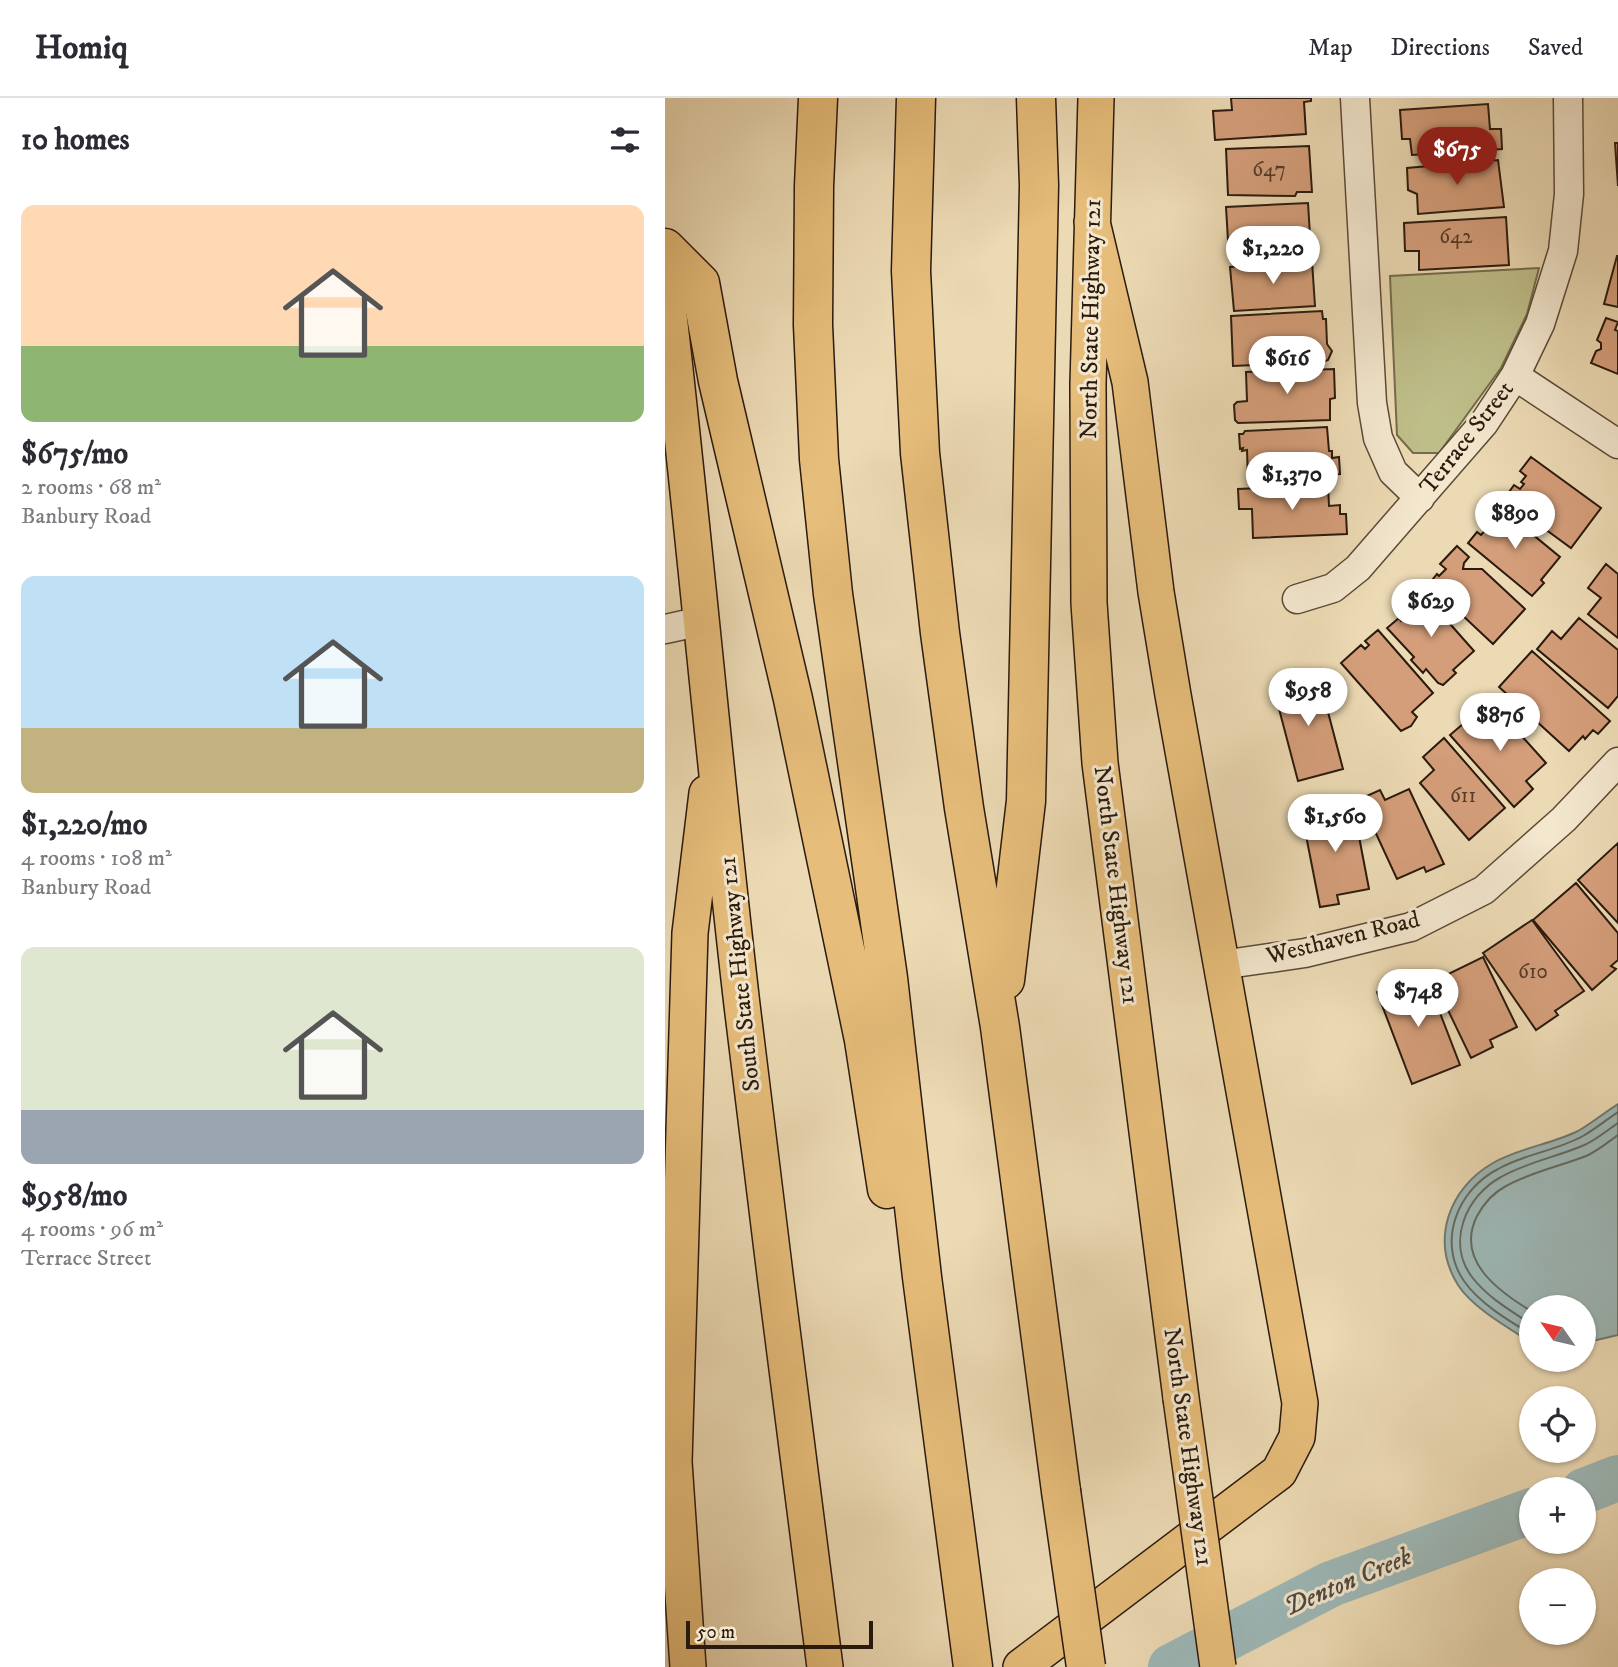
<!DOCTYPE html>
<html lang="en">
<head>
<meta charset="utf-8">
<style>
	body { margin:0; font-family:"IM FELL DW Pica",serif; background:#f7f7f7; color:#2b2b33; height:100vh; display:flex; flex-direction:column; font-size:26px; white-space:nowrap }
	* { box-sizing:border-box; margin:0 }
	p { font-size:23px; color:#7c7c81 }
	.icon { flex:none; width:38px; height:38px; fill:none; stroke:currentColor; stroke-width:2; stroke-linecap:round; stroke-linejoin:round }
	.map { position:relative; flex:1; overflow:hidden }
	.details { display:flex; flex-direction:column; background:#fff; width:665px }
	.details>* { flex:none }
	.needle { width:46px; rotate:304deg }
	.fabs { position:absolute; left:854px; top:1197px; display:grid; gap:14px }
	.fabs a { display:grid; place-items:center; width:77px; height:77px; border-radius:50%; background:#fff; box-shadow:0 2px 5px #0004; font-size:35px }
	.scale { position:absolute; left:21px; bottom:18px; width:187px; box-sizing:border-box; padding-left:7px; border:4px solid #2b1a0e; border-top:0; font-size:19px; line-height:24px; white-space:nowrap; color:#2b1a0e; -webkit-text-stroke:5px #f3e7ce; paint-order:stroke }
	.price { position:absolute; translate:-50% -60px; padding:0 16px; border-radius:24px; background:#fff; color:#222; font-size:23px; line-height:46px; filter:drop-shadow(0 2px 4px #0008) }
	.price::after { content:''; position:absolute; left:50%; top:42px; width:21px; height:16px; margin-left:-10px; background:inherit; clip-path:polygon(0 0,100% 0,50% 100%) }
	.price.active { background:#8f2418; color:#fff }
	ul { padding:0; list-style:none }
	li { display:grid; align-content:center; gap:14px; height:371px; padding:0 21px }
	li span { display:grid; place-items:center; height:217px; border-radius:14px; color:#555 }
	li>.icon { margin-inline-start:auto }
	span .icon { width:126px; height:126px; fill:#fffc; stroke-width:1 }
	li b { font-size:30px }
	h2 { display:flex; justify-content:space-between; align-items:center; height:84px; padding:0 21px; font-size:30px }
	header { display:flex; align-items:center; gap:42px; box-sizing:border-box; height:98px; padding:0 35px; background:#fff; border-bottom:2px solid #e1e1e2 }
	header strong { font-size:33px }
	nav { display:flex; gap:38px; margin-inline-start:auto; font-size:24px }
	main { display:flex; flex:1; min-height:0 }
	.map>svg:first-child { display:block }
	.green { fill:#bebe89; stroke:#746c4c; stroke-width:2 }
	.water { fill:#9db8b7; stroke:#6f7973; stroke-width:2 }
	.lines { fill:none; stroke-linecap:round; stroke-linejoin:round }
	.shore { stroke:#646962; stroke-width:2 }
	.river { stroke:#9db8b7; stroke-width:46 }
	.building { fill:#d49e7a; stroke:#2b1a0e; stroke-width:2 }
	.minor-casing { stroke:#5b4a38; stroke-width:31 }
	.major-casing { stroke:#2b1a0e; stroke-width:38 }
	.highway-casing { stroke:#2b1a0e; stroke-width:41 }
	.minor { stroke:#f3e7ce; stroke-width:28 }
	.major { stroke:#e6bd7a; stroke-width:35 }
	.highway { stroke:#e6bd7a; stroke-width:38 }
	.major-bridge-casing { stroke:#2b1a0e; stroke-width:38; stroke-linecap:butt }
	.highway-bridge-casing { stroke:#2b1a0e; stroke-width:41; stroke-linecap:butt }
	.major-bridge { stroke:#e6bd7a; stroke-width:35 }
	.highway-bridge { stroke:#e6bd7a; stroke-width:38 }
	.labels { text-anchor:middle; dominant-baseline:central; stroke-width:6; stroke-linejoin:round; paint-order:stroke }
	.number-label { font-size:21px; fill:#553b29 }
	.street-label { font-size:24px; fill:#2b1a0e; stroke:#f3e7ce }
	.water-label { font-size:26px; font-style:italic; fill:#4d4941; stroke:#f3e7ce }
</style>
</head>
<body>
<header>
<strong>Homiq</strong>
<nav><a>Map</a><a>Directions</a><a>Saved</a></nav>
</header>
<main>
<section class="details">
<h2>10 homes<svg class="icon" aria-label="filters" viewBox="0 0 24 24"><path d="M4 7h16M4 17h16"/><circle cx="9" cy="7" r="2"/><circle cx="15" cy="17" r="2"/></svg></h2>
<ul>
<li><span style="background:linear-gradient(#ffd9b3 65%,#8fb573 0)"><svg class="icon" aria-label="home" viewBox="0 0 24 24"><path d="M3 11l9-7 9 7M6 9v11h12V9"/></svg></span><div><b>$675/mo</b><p>2 rooms · 68 m²</p><p>Banbury Road</p></div></li>
<li><span style="background:linear-gradient(#bfe0f5 70%,#c2b280 0)"><svg class="icon" aria-label="home" viewBox="0 0 24 24"><path d="M3 11l9-7 9 7M6 9v11h12V9"/></svg></span><div><b>$1,220/mo</b><p>4 rooms · 108 m²</p><p>Banbury Road</p></div></li>
<li><span style="background:linear-gradient(#dfe7d0 75%,#9aa5b1 0)"><svg class="icon" aria-label="home" viewBox="0 0 24 24"><path d="M3 11l9-7 9 7M6 9v11h12V9"/></svg></span><div><b>$958/mo</b><p>4 rooms · 96 m²</p><p>Terrace Street</p></div></li>
</ul>
</section>
<div class="map">
<svg width="953" height="1569" viewBox="0 0 953 1569">
	<rect width="100%" height="100%" fill="#ecdab4"/>
	<filter id="stains"><feTurbulence type="fractalNoise" baseFrequency=".00286" numOctaves="4"/><feColorMatrix values="0 0 0 0 .2 0 0 0 0 .09 0 0 0 0 .02 0 0 0 .5 -.17"/></filter>
	<radialGradient id="worn" r=".72"><stop offset=".6" stop-color="#630" stop-opacity="0"/><stop offset="1" stop-color="#630" stop-opacity=".3"/></radialGradient>
	<path class="green" d="M 874,170 L 862,216 L 836,270 L 774,355 L 748,355 L 732,337 L 725,178 Z"/>
	<path class="water" d="M 953,1006 L 953,1237 L 919,1245 L 919,1209 L 866,1209 L 866,1243 L 864,1243 C 842,1229 807,1209 793,1187 C 765,1142 784,1090 828,1065 C 854,1050 887,1046 913,1033 C 927,1025 940,1014 953,1006 Z"/>
	<g class="lines">
		<path class="shore" d="M 866,1213 C 833,1193 790,1162 812,1118 C 819,1105 828,1095 841,1088 C 866,1074 896,1068 921,1058 C 933,1053 943,1044 953,1037
			M 866,1226 C 846,1213 822,1199 807,1179 C 781,1144 801,1098 836,1079 C 860,1065 891,1059 917,1048 C 930,1043 941,1033 953,1025
			M 866,1236 C 844,1223 814,1205 799,1183 C 772,1144 792,1092 833,1071 C 859,1056 891,1053 918,1038 C 930,1031 941,1022 953,1014"/>
		<path class="river" d="M 919,1393 L 953,1380
			M 506,1569 L 666,1486 L 866,1413"/>
	</g>
	<path class="building" d="M 566,0 L 646,0 L 646,3 L 639,4 L 641,36 L 550,42 L 548,13 L 567,12 Z
		M 823,6 L 825,31 L 836,31 L 837,51 L 747,57 L 745,41 L 737,41 L 735,12 Z
		M 950,45 L 953,45 L 953,88 Z
		M 644,48 L 647,94 L 632,94 L 630,98 L 563,97 L 561,51 Z
		M 833,62 L 839,109 L 753,116 L 752,96 L 743,92 L 742,70 Z
		M 643,105 L 646,154 L 564,159 L 561,109 Z
		M 841,119 L 844,167 L 754,172 L 754,153 L 740,153 L 739,125 Z
		M 952,158 L 953,158 L 953,209 L 939,206 Z
		M 647,163 L 650,208 L 569,213 L 565,169 Z
		M 657,213 L 658,221 L 661,221 L 662,246 L 667,253 L 663,262 L 658,264 L 568,268 L 566,218 Z
		M 941,220 L 953,224 L 950,232 L 953,233 L 953,276 L 926,265 L 931,253 L 936,251 L 936,245 L 932,242 Z
		M 669,271 L 670,300 L 665,301 L 665,322 L 573,325 L 570,322 L 569,307 L 572,304 L 582,303 L 581,274 Z
		M 662,329 L 664,353 L 667,353 L 667,360 L 674,359 L 675,376 L 583,381 L 582,352 L 577,353 L 578,350 L 575,351 L 574,336 L 578,336 L 580,333 Z
		M 866,359 L 936,410 L 906,450 L 839,401 L 849,387 L 855,391 L 859,386 L 856,384 L 861,378 L 855,373 Z
		M 663,387 L 664,408 L 675,407 L 675,416 L 681,416 L 682,436 L 588,440 L 587,411 L 574,411 L 573,391 Z
		M 833,408 L 895,459 L 876,482 L 879,485 L 867,498 L 803,445 L 812,434 L 816,437 L 825,427 L 821,423 Z
		M 792,448 L 804,459 L 799,465 L 798,471 L 817,471 L 860,511 L 828,546 L 764,486 L 772,476 L 774,478 L 781,471 L 775,466 Z
		M 941,466 L 953,476 L 953,540 L 923,516 L 936,500 L 923,490 Z
		M 755,492 L 809,553 L 788,572 L 791,575 L 778,587 L 773,585 L 761,571 L 758,575 L 746,562 L 749,559 L 722,530 L 734,520 L 736,523 L 742,517 L 739,514 L 745,508 L 740,505 Z
		M 914,520 L 953,552 L 953,598 L 943,610 L 872,551 L 887,533 L 896,541 Z
		M 713,532 L 768,595 L 747,614 L 752,619 L 746,628 L 736,633 L 676,565 L 696,547 L 700,551 L 704,547 L 700,543 Z
		M 867,553 L 945,623 L 933,636 L 928,632 L 920,641 L 918,638 L 904,653 L 834,589 Z
		M 653,576 L 678,671 L 633,683 L 608,588 Z
		M 828,606 L 881,665 L 861,683 L 868,691 L 849,709 L 785,637 L 806,619 L 810,623 Z
		M 779,640 L 840,710 L 804,742 L 755,685 L 769,672 L 758,659 Z
		M 744,691 L 779,766 L 761,774 L 759,769 L 732,781 L 695,701 L 715,692 L 720,702 Z
		M 688,707 L 704,791 L 672,797 L 674,806 L 655,809 L 637,717 Z
		M 953,745 L 953,825 L 913,782 Z
		M 911,785 L 953,835 L 953,862 L 946,868 L 951,871 L 927,892 L 868,822 Z
		M 867,822 L 919,893 L 890,913 L 893,917 L 871,932 L 818,855 Z
		M 818,859 L 852,929 L 825,942 L 828,949 L 806,960 L 769,883 Z
		M 760,876 L 795,967 L 747,986 L 712,894 Z"/>
	<g class="lines">
		<g class="minor-casing">
			<path id="minor" d="M 690,0 L 707,305 L 713,340 L 728,374 L 755,400
				M 850,278 L 953,346
				M 632,501 L 668,490 L 693,470 L 819,325 L 850,278 L 875,226 L 898,153 L 904,96 L 903,0
				M 0,531 L 37,523
				M 556,867 L 640,855 L 746,829 L 819,792 L 899,721 L 953,664"/>
		</g>
		<g class="major-casing">
			<path id="major" d="M 431,0 L 423,286 L 424,505 L 435,665 L 516,1300
				M 0,182 C 28,423 49,666 77,907 C 103,1128 132,1348 160,1569
				M 23,1569 L 9,1364 L 25,835 L 42,695
				M 356,1569 L 614,1374 L 632,1339 L 635,1305 L 508,597 L 491,494 L 465,284 L 427,124"/>
		</g>
		<g class="highway-casing">
			<path id="highway" d="M 153,0 L 149,88 L 148,227 L 154,361 L 168,496 L 223,880 L 257,1179 L 308,1569
				M 251,0 L 246,173 L 255,355 L 275,535 L 299,710 L 335,929 L 396,1393
				M 0,150 L 35,185 L 53,283 L 128,601 L 199,942 L 222,1091
				M 340,882 L 361,703 L 374,87 L 371,0"/>
		</g>
		<use href="#minor" class="minor"/>
		<use href="#major" class="major"/>
		<use href="#highway" class="highway"/>
		<g class="major-bridge-casing">
			<path id="major-bridge" d="M 516,1300 L 553,1569"/>
		</g>
		<g class="highway-bridge-casing">
			<path id="highway-bridge" d="M 396,1393 L 421,1569"/>
		</g>
		<use href="#major-bridge" class="major-bridge"/>
		<use href="#highway-bridge" class="highway-bridge"/>
	</g>
	<g class="labels">
		<g class="number-label">
			<text x="604" y="72">647</text>
			<text x="791" y="139">642</text>
			<text x="798" y="698">611</text>
			<text x="868" y="874">610</text>
		</g>
		<g class="street-label">
			<text transform="translate(426 221) rotate(-89)">North State Highway 121</text>
			<text transform="translate(802 340) rotate(-52)">Terrace Street</text>
			<text transform="translate(451 787) rotate(83)">North State Highway 121</text>
			<text transform="translate(678 840) rotate(-14)">Westhaven Road</text>
			<text transform="translate(75 876) rotate(-96)">South State Highway 121</text>
			<text transform="translate(523 1349) rotate(82)">North State Highway 121</text>
		</g>
		<g class="water-label">
			<text transform="translate(683 1484) rotate(-23)">Denton Creek</text>
		</g>
	</g>
	<rect width="100%" height="100%" filter="url(#stains)"/>
	<rect width="100%" height="100%" fill="url(#worn)"/>
</svg>
<div class="fabs">
<a><svg class="needle" viewBox="-14 -14 28 28"><path d="M0-13l5 13h-10z" fill="#e53935"/><path d="M0 13l5-13h-10z" fill="#7c7c81"/></svg></a>
<a><svg class="icon" aria-label="locate" viewBox="0 0 24 24"><circle cx="12" cy="12" r="6"/><path d="M12 2v4M12 18v4M2 12h4M18 12h4"/></svg></a>
<a>+</a>
<a>−</a>
</div>
<div class="scale">50 m</div>
<b class="price active" style="left:792px;top:89px">$675</b>
<b class="price" style="left:608px;top:188px">$1,220</b>
<b class="price" style="left:622px;top:298px">$616</b>
<b class="price" style="left:627px;top:414px">$1,370</b>
<b class="price" style="left:850px;top:453px">$890</b>
<b class="price" style="left:766px;top:541px">$629</b>
<b class="price" style="left:643px;top:630px">$958</b>
<b class="price" style="left:835px;top:655px">$876</b>
<b class="price" style="left:670px;top:756px">$1,560</b>
<b class="price" style="left:753px;top:931px">$748</b>
</div>
</main>
</body>
</html>
